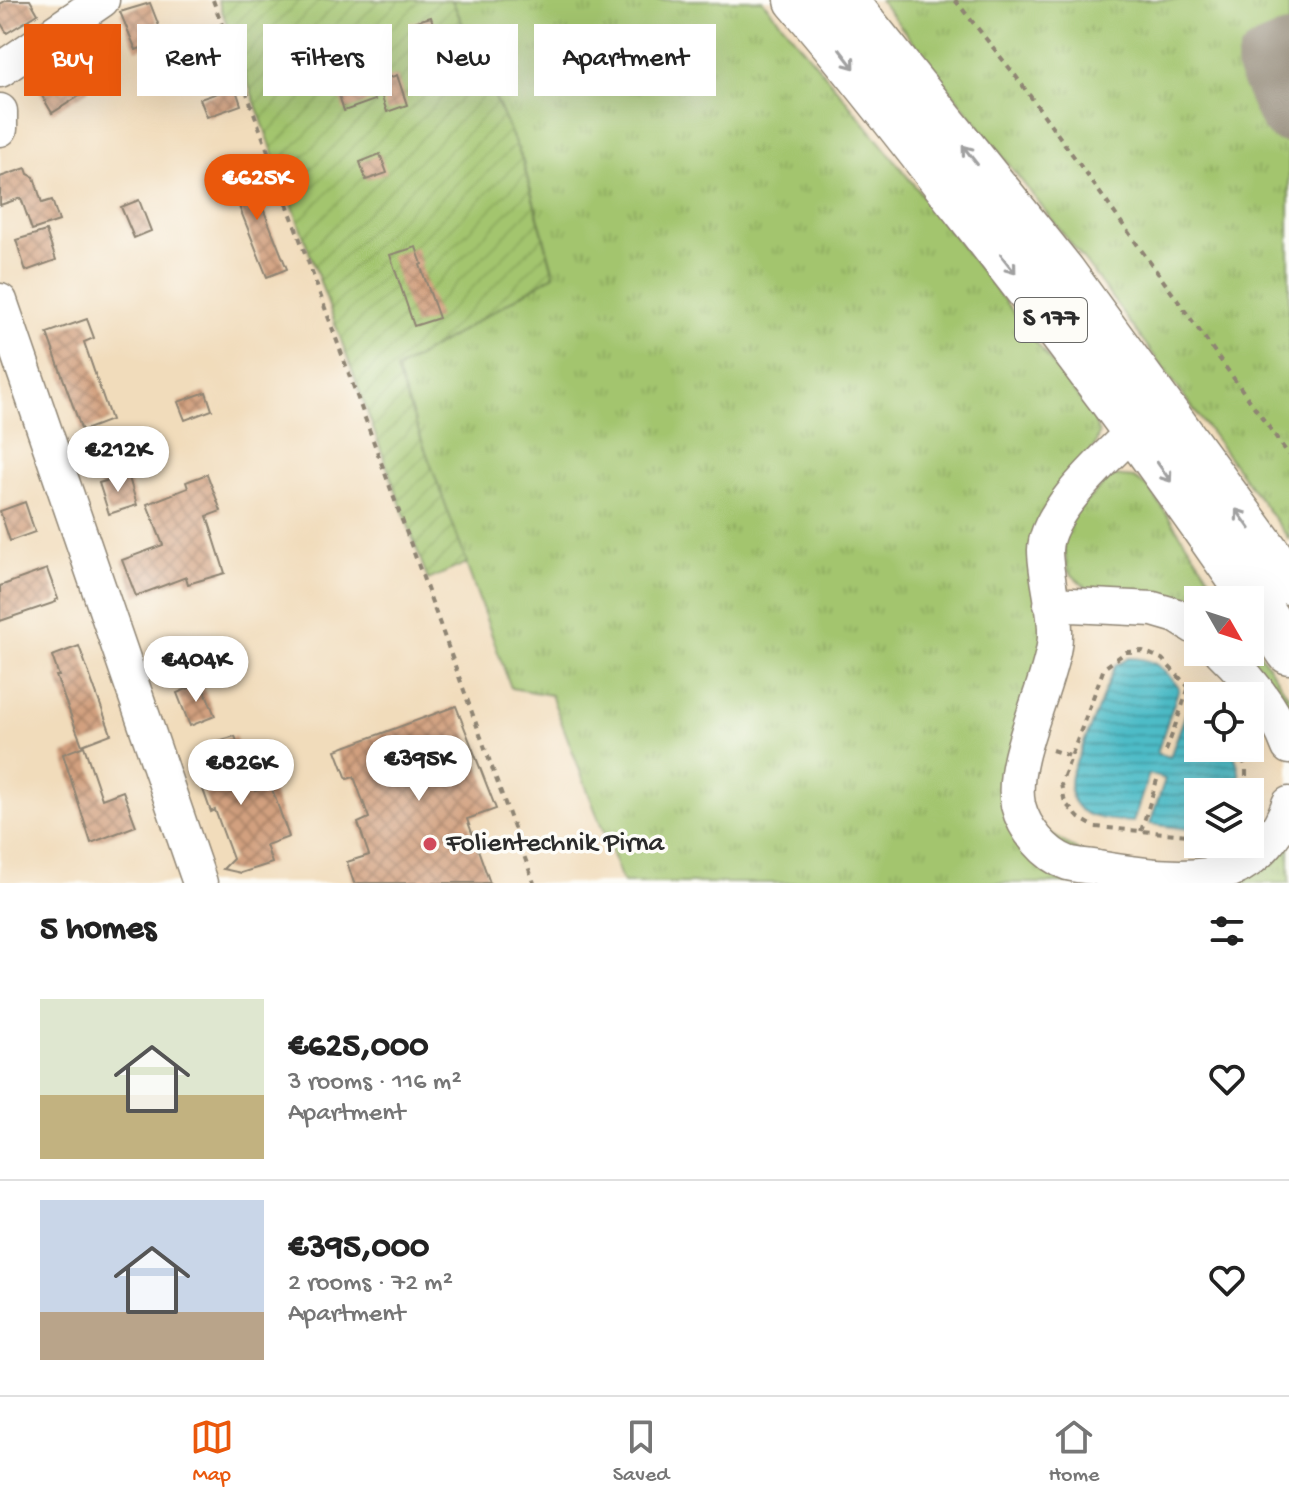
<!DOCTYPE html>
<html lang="en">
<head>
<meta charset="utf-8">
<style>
	body { margin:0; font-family:"Gochi Hand",sans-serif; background:#f6f6f6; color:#222; height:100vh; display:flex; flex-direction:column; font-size:30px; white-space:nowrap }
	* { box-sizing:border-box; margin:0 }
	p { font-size:26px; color:#767676 }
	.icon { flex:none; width:44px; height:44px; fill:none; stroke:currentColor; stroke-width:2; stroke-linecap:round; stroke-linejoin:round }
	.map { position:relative; height:883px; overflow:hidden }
	.sheet { display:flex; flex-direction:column; background:#fff; flex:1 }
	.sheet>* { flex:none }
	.hud { position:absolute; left:24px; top:24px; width:800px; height:72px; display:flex; gap:16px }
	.needle { width:52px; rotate:129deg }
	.tools { position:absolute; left:1184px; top:586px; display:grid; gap:16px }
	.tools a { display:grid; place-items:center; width:80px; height:80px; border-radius:0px; background:#fff; box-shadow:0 8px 32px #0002; font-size:40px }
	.price { position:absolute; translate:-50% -68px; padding:0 18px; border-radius:28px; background:#fff; color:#222; font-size:26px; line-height:52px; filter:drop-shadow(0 2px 4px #0008) }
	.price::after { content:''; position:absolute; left:50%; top:48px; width:24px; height:18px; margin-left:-12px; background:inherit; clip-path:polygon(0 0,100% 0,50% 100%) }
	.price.current { background:#ea580c; color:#fff }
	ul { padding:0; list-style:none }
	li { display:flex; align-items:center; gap:24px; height:200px; padding:0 40px }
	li+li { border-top:2px solid #e0e0e0 }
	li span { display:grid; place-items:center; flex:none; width:224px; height:160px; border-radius:0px; color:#555 }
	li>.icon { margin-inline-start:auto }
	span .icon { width:96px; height:96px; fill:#fffc; stroke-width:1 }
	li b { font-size:34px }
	h2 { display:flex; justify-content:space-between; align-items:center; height:96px; padding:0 40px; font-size:34px }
	.tag { padding:0 28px; border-radius:0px; background:#fff; box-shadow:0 8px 32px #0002; font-size:28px; line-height:72px }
	.tag.current { background:#ea580c; color:#fff }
	.tab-bar { display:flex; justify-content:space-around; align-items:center; height:112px; border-top:2px solid #e0e0e0; background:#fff; font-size:22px; color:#767676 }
	.tab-bar a { display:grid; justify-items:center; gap:4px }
	.tab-bar .current { color:#ea580c }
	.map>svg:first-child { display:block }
	.grass { fill:url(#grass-tufts); stroke:#67784c; stroke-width:2 }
	.garden { fill:url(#garden-furrows); stroke:#67784c; stroke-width:2 }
	.water { fill:url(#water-rules); stroke:#3c7479; stroke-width:2 }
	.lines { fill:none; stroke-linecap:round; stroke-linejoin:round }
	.taxiway { stroke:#8e8473; stroke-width:64 }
	.building { fill:url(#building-cross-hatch) }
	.minor-casing { stroke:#8e8473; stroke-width:37 }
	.highway-casing { stroke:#8e8473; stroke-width:47 }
	.path { stroke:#8e8473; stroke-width:4; stroke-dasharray:6 6; stroke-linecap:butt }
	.minor { stroke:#fff; stroke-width:34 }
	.highway { stroke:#fff; stroke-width:44 }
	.oneway { stroke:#a0a0a0 }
	.poi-dot { fill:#d1495b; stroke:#fdfcf7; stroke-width:3 }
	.labels { text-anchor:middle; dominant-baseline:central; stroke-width:7; stroke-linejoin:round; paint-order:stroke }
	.shield { fill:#fdfcf7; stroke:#6a6a68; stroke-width:2 }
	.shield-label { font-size:26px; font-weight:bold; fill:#2b2b2b }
	.poi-label { font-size:28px; fill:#2b2b2b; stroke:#fdfcf7; text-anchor:start }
</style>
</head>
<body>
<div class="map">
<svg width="1289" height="883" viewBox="0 0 1289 883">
	<defs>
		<pattern id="grass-tufts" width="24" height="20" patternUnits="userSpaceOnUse" patternTransform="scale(2)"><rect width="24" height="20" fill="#a3c56e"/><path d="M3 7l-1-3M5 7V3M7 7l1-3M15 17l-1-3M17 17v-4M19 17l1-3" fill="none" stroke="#8ca95f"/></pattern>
		<pattern id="garden-furrows" width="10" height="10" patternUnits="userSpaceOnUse" patternTransform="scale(2)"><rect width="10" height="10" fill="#a3c56e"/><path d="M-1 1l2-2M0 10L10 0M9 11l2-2" fill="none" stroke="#8ca95f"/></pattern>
		<pattern id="water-rules" width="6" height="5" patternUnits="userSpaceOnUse" patternTransform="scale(2)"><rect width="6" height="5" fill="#4ebcc7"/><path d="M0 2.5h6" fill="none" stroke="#4199a2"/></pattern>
		<pattern id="building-cross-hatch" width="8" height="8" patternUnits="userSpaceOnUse" patternTransform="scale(2)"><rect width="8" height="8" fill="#d2a07f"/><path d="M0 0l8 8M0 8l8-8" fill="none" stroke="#ab8368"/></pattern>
	</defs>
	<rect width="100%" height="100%" fill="#fdfcf7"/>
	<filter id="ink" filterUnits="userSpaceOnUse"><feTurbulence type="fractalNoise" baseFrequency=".0125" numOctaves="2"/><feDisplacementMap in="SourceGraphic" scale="16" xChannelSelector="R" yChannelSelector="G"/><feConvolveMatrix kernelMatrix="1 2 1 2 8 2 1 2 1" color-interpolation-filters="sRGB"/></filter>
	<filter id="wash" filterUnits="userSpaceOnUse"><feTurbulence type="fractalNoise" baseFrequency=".006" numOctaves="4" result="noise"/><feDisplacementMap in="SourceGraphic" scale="32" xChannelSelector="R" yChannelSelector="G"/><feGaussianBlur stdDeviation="1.8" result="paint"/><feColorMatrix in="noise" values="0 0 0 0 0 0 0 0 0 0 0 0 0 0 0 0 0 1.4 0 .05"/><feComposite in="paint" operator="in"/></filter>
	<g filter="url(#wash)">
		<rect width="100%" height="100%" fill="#f1dcbb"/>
		<path class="grass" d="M 452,0 L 762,0 C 877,134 986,275 1092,416 L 1099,433 L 1095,445 L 1068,484 L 1044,643 L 1010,809 L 1130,883 L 623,883 L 551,695 L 511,688 L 396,370 L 554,274 L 522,159 Z
			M 880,0 L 1289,0 L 1289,539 L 1086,263 Z
			M 1112,476 L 1134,478 L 1149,488 L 1225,600 L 1198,600 L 1198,620 L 1094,595 L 1068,571 L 1062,537 L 1066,521 Z
			M 1250,638 L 1289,697 L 1289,728 L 1230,652 L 1250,652 Z
			M 1289,830 L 1289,883 L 1217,883 Z"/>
		<path class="garden" d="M 218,0 L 452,0 L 522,159 L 554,275 L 396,370 L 467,563 L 428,580 Z"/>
		<path class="water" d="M 1129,658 C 1155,658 1164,669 1179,688 L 1157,753 L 1170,757 L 1191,699 L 1198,707 L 1198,748 L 1231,748 C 1238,763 1242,775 1238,792 L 1198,792 L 1198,825 L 1187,829 L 1150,824 L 1165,779 L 1149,774 L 1133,822 C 1100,819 1064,819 1071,775 L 1115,666 Z"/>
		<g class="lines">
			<path class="taxiway" d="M 1289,55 L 1268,64 L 1289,111"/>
		</g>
		<g id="blocks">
			<path class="building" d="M 7,0 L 30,0 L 38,14 L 7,33 L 0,22 L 0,4 Z
				M 150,3 L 164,39 L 136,50 L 120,12 Z
				M 431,17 L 436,34 L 416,41 L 410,23 Z
				M 354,43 L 375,100 L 344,111 L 326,54 Z
				M 60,68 L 80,74 L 89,90 L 52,113 L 38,89 L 60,76 Z
				M 397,75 L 407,105 L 387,112 L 377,82 Z
				M 235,87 L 241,105 L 207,117 L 200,99 Z
				M 380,154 L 387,173 L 366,180 L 360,162 Z
				M 26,168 L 28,174 L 34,177 L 42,203 L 52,200 L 59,221 L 32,230 L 21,198 L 0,205 L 0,177 Z
				M 247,168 L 287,269 L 267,277 L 227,176 Z
				M 139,200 L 151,231 L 134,238 L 121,207 Z
				M 46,231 L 56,260 L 26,271 L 16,240 Z
				M 416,247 L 422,264 L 420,265 L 439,318 L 414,326 L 390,255 Z
				M 87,319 L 94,338 L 84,342 L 111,420 L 82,431 L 47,333 Z
				M 206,392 L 212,410 L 185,420 L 178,402 Z
				M 128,474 L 137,505 L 109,514 L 99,483 Z
				M 207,474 L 221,511 L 207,516 L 225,573 L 188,584 L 186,577 L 136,596 L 122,560 L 163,545 L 147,504 L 188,488 L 186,482 Z
				M 25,502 L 35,532 L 10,541 L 0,511 Z
				M 47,569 L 58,599 L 55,600 L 56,602 L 0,621 L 0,586 Z
				M 79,646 L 111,734 L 82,745 L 56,676 L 59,676 L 52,656 Z
				M 217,646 L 226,674 L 206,681 L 196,653 Z
				M 202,683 L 215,716 L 190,726 L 177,693 Z
				M 456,706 L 496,809 L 467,819 L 490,883 L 354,883 L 347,862 L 369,855 L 358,823 L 369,818 L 354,777 L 347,779 L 336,750 Z
				M 235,736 L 255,791 L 271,786 L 289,837 L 266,845 L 272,863 L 241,873 L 223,869 L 233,859 L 215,810 L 211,812 L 194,764 L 214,756 L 209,744 Z
				M 84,746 L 102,799 L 123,791 L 136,826 L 91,843 L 63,754 Z"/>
		</g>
	</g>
	<g filter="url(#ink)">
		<use href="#blocks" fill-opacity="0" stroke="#8e8473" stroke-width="2"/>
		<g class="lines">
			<g class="minor-casing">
				<path id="minor" d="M 0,70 L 102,0
					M 0,111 L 0,129
					M 0,301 L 200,883
					M 1134,430 C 1108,457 1046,510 1045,550 C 1045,578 1059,620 1054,646 C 1047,692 1009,761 1018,805 C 1024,829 1045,855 1068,863 C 1078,866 1089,866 1098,868 C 1141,875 1189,883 1231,870 C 1259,859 1280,831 1289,804
					M 1051,604 L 1153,609 L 1177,616 L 1198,629
					M 1222,652 C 1249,678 1276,712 1289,747"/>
			</g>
			<g class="highway-casing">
				<path id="highway" d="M 797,0 C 854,66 906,134 960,203 C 1075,348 1186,497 1289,652
					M 845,0 L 1063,272 L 1289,582"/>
			</g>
			<path class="path" d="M 213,0 L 534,883
				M 955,0 L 1015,75 L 1289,455
				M 1198,697 L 1162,659 L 1143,651 L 1126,652 L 1104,668 L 1061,784 L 1065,803 L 1079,818 L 1095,827 L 1188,835 L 1198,831
				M 1237,748 L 1246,767 L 1246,792
				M 1052,750 L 1070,756
				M 1166,751 L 1189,687
				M 1141,831 L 1157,780"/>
			<use href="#minor" class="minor"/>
			<use href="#highway" class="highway"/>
		</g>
		<defs><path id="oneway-shaft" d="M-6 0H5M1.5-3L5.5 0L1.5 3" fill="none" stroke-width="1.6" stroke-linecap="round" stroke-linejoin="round" transform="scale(2)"/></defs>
		<g class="oneway">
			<use href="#oneway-shaft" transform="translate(847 59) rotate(52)"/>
			<use href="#oneway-shaft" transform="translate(970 155) rotate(-128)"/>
			<use href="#oneway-shaft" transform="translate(1008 264) rotate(52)"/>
			<use href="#oneway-shaft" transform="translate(1164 472) rotate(55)"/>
			<use href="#oneway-shaft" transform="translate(1243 519) rotate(-126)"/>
		</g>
	</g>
	<circle class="poi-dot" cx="430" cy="844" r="8"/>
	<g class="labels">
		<rect class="shield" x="1015" y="298" width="72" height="44" rx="6"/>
		<g class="shield-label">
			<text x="1051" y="320">S 177</text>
		</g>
		<g class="poi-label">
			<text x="446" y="844">Folientechnik Pirna</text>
		</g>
	</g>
</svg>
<div class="tools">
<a><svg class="needle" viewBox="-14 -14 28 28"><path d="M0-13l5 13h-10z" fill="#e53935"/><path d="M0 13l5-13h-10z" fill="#767676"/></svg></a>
<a><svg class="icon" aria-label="locate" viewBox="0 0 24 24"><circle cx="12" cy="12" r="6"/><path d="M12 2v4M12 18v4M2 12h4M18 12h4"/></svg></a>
<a><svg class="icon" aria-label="layers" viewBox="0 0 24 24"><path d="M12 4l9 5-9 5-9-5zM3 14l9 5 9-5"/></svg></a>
</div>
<b class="price current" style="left:257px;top:222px">€625K</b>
<b class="price" style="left:118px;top:494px">€212K</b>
<b class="price" style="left:196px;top:704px">€404K</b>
<b class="price" style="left:419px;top:803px">€395K</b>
<b class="price" style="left:241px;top:807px">€826K</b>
<div class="hud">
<a class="tag current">Buy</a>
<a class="tag">Rent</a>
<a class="tag">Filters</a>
<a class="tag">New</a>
<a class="tag">Apartment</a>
</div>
</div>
<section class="sheet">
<h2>5 homes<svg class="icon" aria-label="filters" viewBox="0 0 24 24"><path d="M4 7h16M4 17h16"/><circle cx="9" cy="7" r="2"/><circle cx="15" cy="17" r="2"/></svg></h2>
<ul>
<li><span style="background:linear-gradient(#dfe7d0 60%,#c2b280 0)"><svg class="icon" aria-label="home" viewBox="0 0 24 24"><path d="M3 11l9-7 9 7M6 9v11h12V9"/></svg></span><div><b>€625,000</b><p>3 rooms · 116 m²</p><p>Apartment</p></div><svg class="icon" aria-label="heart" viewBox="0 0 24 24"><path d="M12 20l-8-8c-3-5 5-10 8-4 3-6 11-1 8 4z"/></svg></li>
<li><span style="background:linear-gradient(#c9d6e8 70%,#b9a48a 0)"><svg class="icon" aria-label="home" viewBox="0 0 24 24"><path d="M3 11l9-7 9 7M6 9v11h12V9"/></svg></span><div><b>€395,000</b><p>2 rooms · 72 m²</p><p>Apartment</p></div><svg class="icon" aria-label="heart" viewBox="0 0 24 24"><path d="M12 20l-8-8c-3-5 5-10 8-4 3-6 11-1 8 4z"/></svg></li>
</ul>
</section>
<nav class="tab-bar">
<a class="current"><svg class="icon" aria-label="map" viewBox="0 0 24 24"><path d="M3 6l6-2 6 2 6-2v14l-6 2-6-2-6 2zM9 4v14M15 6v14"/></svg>Map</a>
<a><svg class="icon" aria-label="saved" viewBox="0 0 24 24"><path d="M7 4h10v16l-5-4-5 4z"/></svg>Saved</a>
<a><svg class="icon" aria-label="home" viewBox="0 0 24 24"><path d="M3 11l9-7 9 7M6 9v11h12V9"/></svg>Home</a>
</nav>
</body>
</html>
